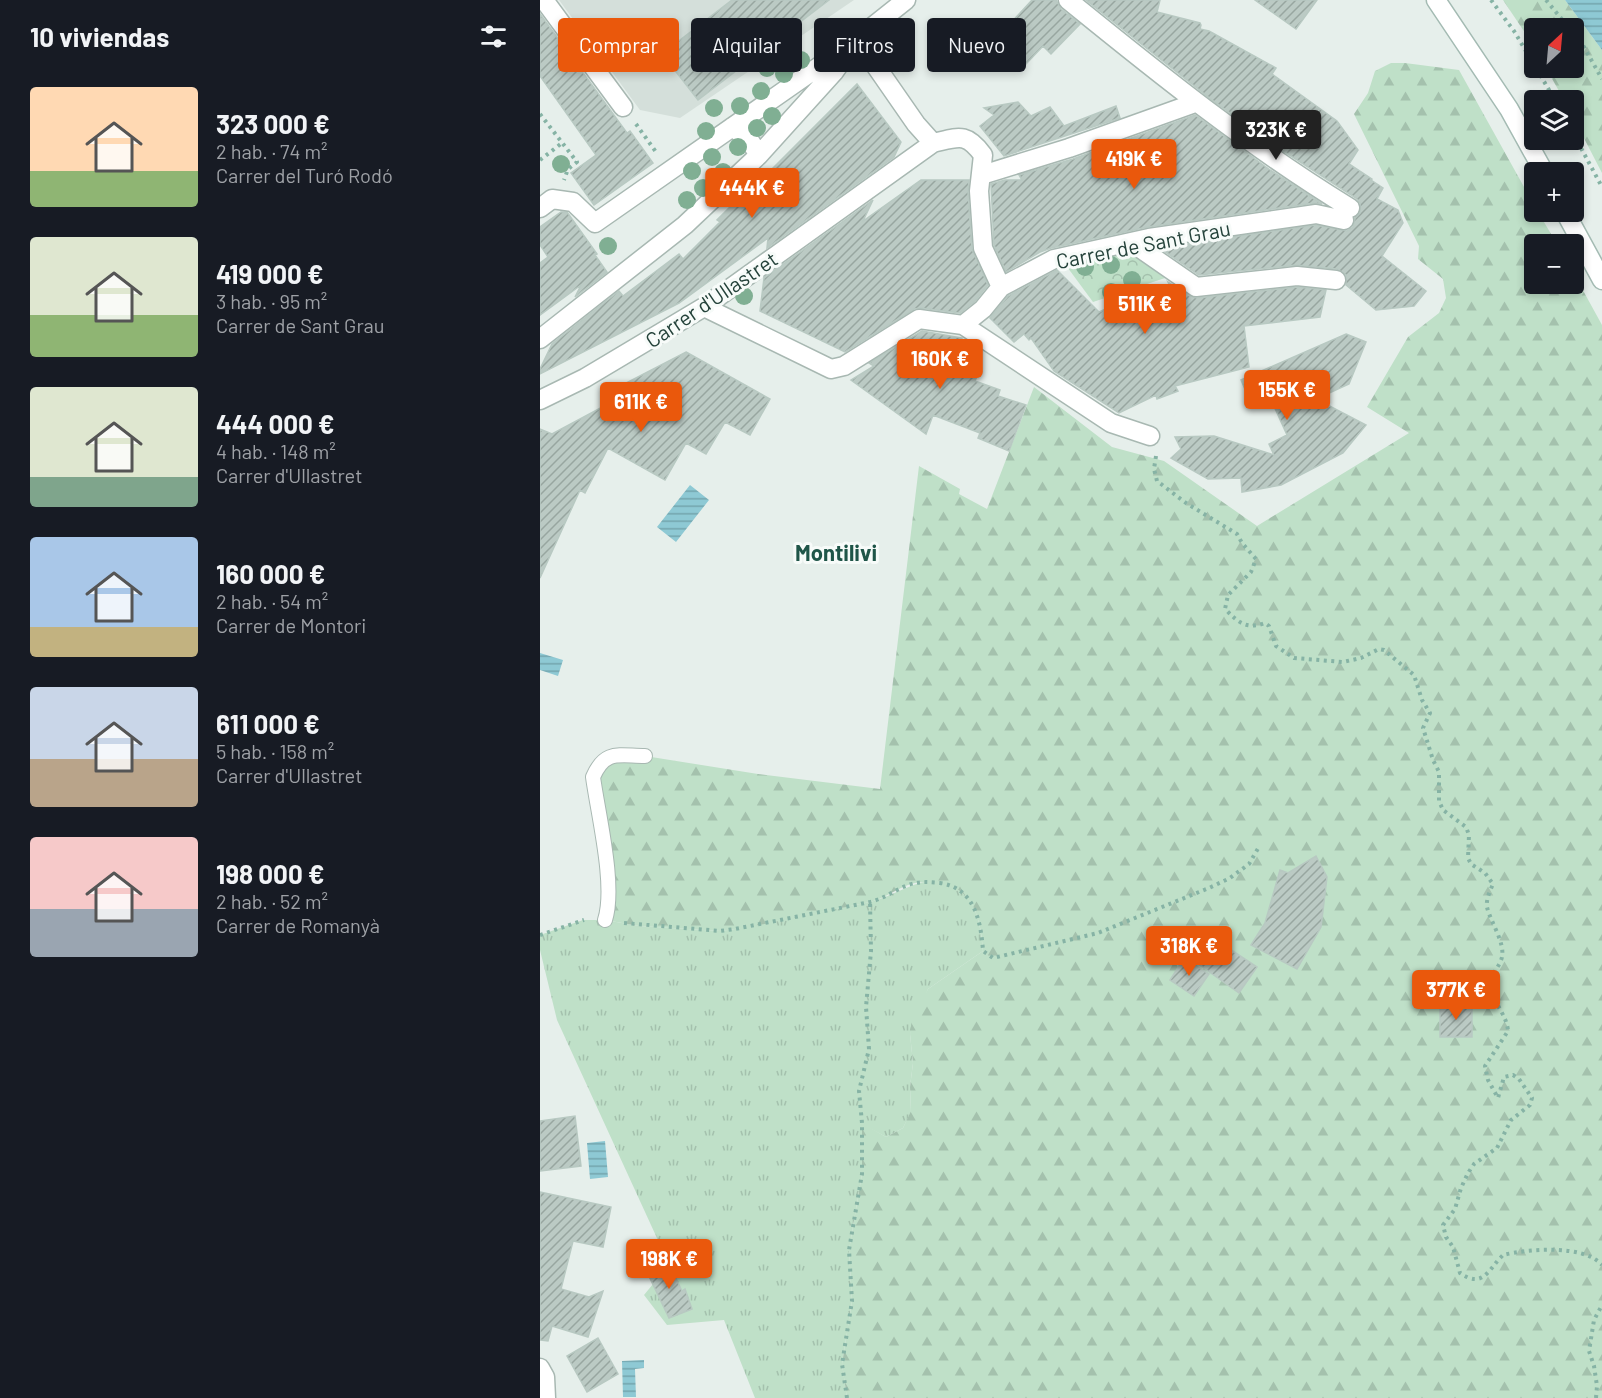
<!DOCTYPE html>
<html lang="es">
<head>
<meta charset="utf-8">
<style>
	body { margin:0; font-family:Barlow,sans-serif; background:#20242c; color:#f1f3f6; height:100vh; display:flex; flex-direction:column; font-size:22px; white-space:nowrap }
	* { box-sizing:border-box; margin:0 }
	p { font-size:20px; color:#9ea1a6 }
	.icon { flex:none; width:33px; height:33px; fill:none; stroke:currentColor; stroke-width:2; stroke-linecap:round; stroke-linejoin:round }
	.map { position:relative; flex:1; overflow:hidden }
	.drawer { display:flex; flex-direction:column; background:#171b24; width:540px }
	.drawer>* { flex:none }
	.top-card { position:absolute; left:18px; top:18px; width:570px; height:54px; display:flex; gap:12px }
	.needle { width:39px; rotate:26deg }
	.buttons { position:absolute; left:984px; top:18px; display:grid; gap:12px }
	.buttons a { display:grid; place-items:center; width:60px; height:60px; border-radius:6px; background:#171b24; box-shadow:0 3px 9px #0003; font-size:30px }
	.price { position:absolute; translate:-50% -51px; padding:0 14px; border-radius:6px; background:#ea580c; color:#fff; font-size:20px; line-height:39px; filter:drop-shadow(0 2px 3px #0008) }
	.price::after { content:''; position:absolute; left:50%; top:36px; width:18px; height:14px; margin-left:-9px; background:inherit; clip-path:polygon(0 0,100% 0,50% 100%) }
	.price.selected { background:#222; color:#fff }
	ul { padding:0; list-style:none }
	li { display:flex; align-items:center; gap:18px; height:150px; padding:0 30px }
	li span { display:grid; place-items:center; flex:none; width:168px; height:120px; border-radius:6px; color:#555 }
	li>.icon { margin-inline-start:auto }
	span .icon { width:72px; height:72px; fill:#fffc; stroke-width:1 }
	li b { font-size:26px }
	h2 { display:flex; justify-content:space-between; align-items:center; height:72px; padding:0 30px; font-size:26px }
	.tag { padding:0 21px; border-radius:6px; background:#171b24; box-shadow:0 3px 9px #0003; font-size:21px; line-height:54px }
	.tag.selected { background:#ea580c; color:#fff }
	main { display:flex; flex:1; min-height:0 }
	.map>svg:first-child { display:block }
	.built { fill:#d4dfda }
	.grass { fill:url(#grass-tufts) }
	.forest { fill:url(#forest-firs) }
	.park { fill:url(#park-crowns) }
	.water { fill:url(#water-rules) }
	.building { fill:url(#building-hatch); stroke:#b8c9c2; stroke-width:1.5 }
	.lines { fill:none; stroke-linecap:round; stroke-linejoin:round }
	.service-casing { stroke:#a8b8b2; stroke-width:16 }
	.minor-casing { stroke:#a8b8b2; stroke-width:21 }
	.secondary-casing { stroke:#a4bbb3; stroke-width:21 }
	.path { stroke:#86b3a5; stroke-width:4; stroke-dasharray:3 4.5; stroke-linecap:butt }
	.service { stroke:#fff; stroke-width:14 }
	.minor { stroke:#fff; stroke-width:18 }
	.secondary { stroke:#fff; stroke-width:18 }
	.tree { fill:#80af93 }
	.labels { text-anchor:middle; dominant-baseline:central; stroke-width:6; stroke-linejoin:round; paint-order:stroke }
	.street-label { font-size:21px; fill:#24423a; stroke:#f7fbf9 }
	.neighbourhood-label { font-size:22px; font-weight:bold; fill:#1f5548; stroke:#f7fbf9 }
</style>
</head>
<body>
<main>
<section class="drawer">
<h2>10 viviendas<svg class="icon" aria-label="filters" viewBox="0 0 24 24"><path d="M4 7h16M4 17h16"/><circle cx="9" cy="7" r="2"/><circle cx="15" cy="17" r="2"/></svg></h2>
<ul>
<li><span style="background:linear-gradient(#ffd9b3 70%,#8fb573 0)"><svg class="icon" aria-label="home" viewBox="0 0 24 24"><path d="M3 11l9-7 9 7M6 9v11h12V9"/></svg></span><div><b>323 000 €</b><p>2 hab. · 74 m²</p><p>Carrer del Turó Rodó</p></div></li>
<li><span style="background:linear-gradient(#dfe7d0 65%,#8fb573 0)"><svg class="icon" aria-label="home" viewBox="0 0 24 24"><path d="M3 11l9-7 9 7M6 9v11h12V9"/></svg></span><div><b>419 000 €</b><p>3 hab. · 95 m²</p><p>Carrer de Sant Grau</p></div></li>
<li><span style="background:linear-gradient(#dfe7d0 75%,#7fa58c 0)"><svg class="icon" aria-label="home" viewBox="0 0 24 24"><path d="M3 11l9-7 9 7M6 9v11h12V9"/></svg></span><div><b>444 000 €</b><p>4 hab. · 148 m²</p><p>Carrer d'Ullastret</p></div></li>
<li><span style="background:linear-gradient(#a9c7e8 75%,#c2b280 0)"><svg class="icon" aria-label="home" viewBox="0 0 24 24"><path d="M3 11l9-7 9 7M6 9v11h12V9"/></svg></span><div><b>160 000 €</b><p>2 hab. · 54 m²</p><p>Carrer de Montori</p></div></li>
<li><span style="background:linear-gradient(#c9d6e8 60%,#b9a48a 0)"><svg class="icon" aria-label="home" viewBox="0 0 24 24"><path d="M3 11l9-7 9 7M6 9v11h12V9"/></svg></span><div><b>611 000 €</b><p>5 hab. · 158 m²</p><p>Carrer d'Ullastret</p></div></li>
<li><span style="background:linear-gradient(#f6c9c9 60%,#9aa5b1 0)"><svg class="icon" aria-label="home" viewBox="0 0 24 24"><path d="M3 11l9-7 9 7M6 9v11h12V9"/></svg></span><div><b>198 000 €</b><p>2 hab. · 52 m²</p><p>Carrer de Romanyà</p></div></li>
</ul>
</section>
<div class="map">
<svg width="1062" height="1398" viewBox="0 0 1062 1398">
	<defs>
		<pattern id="grass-tufts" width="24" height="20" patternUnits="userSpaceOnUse" patternTransform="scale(1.5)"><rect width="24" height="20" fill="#bfe0c8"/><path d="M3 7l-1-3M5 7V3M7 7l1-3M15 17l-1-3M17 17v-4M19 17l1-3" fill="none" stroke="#a4c1ad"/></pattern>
		<pattern id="forest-firs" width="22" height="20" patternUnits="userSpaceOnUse" patternTransform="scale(1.5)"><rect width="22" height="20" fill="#bfe0c8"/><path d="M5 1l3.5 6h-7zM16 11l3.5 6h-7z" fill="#a4c1ad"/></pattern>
		<pattern id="park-crowns" width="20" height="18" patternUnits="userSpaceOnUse" patternTransform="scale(1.5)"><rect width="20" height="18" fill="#bfe0c8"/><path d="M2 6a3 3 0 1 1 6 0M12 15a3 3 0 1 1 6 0" fill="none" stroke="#a4c1ad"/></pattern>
		<pattern id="water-rules" width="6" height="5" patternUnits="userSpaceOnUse" patternTransform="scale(1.5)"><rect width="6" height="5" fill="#8ec9d4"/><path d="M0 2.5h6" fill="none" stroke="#74a5ad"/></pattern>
		<pattern id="building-hatch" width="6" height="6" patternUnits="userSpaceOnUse" patternTransform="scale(1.5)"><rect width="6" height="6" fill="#bbcac4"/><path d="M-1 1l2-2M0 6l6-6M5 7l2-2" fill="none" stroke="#98a6a0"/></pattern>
	</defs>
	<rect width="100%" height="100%" fill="#e6efeb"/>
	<path class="built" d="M 19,0 L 314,0 L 140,118 L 100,110 Z"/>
	<path class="grass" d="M 390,881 C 399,883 410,882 417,888 C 438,901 441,929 443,951 L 388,989 L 370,1034 L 373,1063 L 370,1087 L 371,1112 L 363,1128 L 346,1137 L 322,1124 L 322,1174 L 309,1250 L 312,1301 L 302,1364 L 307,1398 L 215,1398 L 184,1320 L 127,1325 L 104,1295 L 113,1284 L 133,1273 L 17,1020 L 0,950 L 0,935 L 43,920 L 65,920 L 99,926 L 180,931 L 195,929 L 330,902 C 351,897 368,884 390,881 Z"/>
	<path class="forest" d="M 963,0 L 1025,0 L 1062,50 L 1062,173 L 1034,119 L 1034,100 L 1024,100 L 1006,68 L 1034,68 L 1034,28 L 994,28 L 994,46 Z
		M 851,63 L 865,63 L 919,70 L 994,205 L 994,212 L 998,212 L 1017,244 L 994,244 L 994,284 L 1034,284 L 1034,274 L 1062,325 L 1062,1398 L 307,1398 L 302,1364 L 312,1301 L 309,1250 L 322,1174 L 322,1123 L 346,1137 L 363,1128 L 371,1111 L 370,1087 L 373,1063 L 370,1034 L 372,1018 L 388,989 L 443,951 C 441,922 435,888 400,883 C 389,882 380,881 368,885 C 355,890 343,899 330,902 L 210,927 L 180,931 L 99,926 L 65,920 L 58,814 L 59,763 L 105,756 L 218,774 L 340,789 L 379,466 L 420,489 L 419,494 L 447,509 L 494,387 L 572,447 L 624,461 L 717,526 L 869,433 L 827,407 L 868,337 L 899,313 L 906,298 L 903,279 L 878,259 L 879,246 L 814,114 L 828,93 L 835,71 Z"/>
	<path class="park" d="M 590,244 L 628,277 L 553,302 L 522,260 Z"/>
	<path class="water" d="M 1025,0 L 1062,0 L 1062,50 Z
		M 150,485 L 169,500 L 136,542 L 117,527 Z
		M 0,653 L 23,660 L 18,676 L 0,670 Z
		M 65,1141 L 68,1177 L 50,1179 L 47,1143 Z
		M 104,1360 L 104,1368 L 95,1369 L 96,1397 L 83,1397 L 82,1361 Z"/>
	<path class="building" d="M 192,0 L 289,0 L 158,100 L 122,54 Z
		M 492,0 L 516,0 L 521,9 L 540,24 L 511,54 L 503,46 L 486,64 L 457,38 Z
		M 546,0 L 620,0 L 617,12 L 660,23 L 661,25 L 660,29 L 669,31 L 736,68 L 732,74 L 797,121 L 818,150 L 809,164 L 832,179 L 831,180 L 843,188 L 837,199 L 858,210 L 863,223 L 842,256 L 886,291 L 874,306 L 836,310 L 806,285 L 806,275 L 797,269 L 756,265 L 659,275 L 624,251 L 623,247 L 776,225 L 807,231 L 813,227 L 815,218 L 820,213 L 820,203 L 816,198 L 743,151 L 672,100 Z
		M 715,0 L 777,0 L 756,29 Z
		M 0,14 L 87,133 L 90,131 L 113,163 L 54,205 L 31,173 L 56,155 L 0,76 Z
		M 317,84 L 361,142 L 354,157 L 227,248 L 228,238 L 139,303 L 0,374 L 0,369 L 12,344 L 79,291 L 83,296 L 139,254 L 143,259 L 180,222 L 177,220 L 205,192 L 207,194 Z
		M 478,102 L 491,116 L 510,107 L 524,126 L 576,106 L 580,118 L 464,156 L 440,126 L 454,115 L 444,108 Z
		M 655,115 L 730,170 L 782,204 L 774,203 L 607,227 L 511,248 L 500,252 L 466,272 L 454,245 L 451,184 L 465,180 L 482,180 L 479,175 L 533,159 Z
		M 381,180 L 429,180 L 428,192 L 432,249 L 448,285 L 435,301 L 420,313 L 381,308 L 374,309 L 305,352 L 220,311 L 224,278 L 333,200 L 323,221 Z
		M 21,212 L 27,212 L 57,254 L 55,255 L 67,272 L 35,297 L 41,285 L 0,315 L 0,263 L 8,257 L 0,245 L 0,227 Z
		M 517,270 L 559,312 L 584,301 L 585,303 L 629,284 L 628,282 L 650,296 L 657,298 L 757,287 L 786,290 L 780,317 L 704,326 L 709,367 L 635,386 L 638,391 L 617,399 L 616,395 L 579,413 L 514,371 L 491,338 L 489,340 L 484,334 L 474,342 L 450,318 L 468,296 Z
		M 382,331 L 422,338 L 412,365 L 438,374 L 435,381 L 460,390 L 458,396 L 486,405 L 469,451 L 438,438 L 440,433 L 393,415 L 386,434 L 311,380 L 334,366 L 329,363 Z
		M 806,334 L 826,342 L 809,384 L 776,399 L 826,425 L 803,453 L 741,485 L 702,492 L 701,478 L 668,479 L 631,458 L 641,449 L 635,437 L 674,436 L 734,455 L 729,444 L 747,435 L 728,393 L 710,401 L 701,380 Z
		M 146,352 L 230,399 L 210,435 L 185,422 L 166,454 L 146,443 L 125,480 L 68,448 L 45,493 L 40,490 L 0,578 L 0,429 L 12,434 L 98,388 L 88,382 Z
		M 776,856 L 787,877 L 781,927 L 757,969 L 711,945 L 725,923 L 740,870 L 748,873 Z
		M 670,936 L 717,967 L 699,993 L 654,961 Z
		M 644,958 L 669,974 L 654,996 L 630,980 Z
		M 900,1006 L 932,1006 L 932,1037 L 900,1037 Z
		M 35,1116 L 41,1166 L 0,1171 L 0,1121 Z
		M 0,1192 L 71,1207 L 63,1247 L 33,1241 L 21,1289 L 49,1297 L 63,1291 L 48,1337 L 12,1326 L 8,1341 L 0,1340 Z
		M 127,1260 L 142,1291 L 145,1289 L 152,1309 L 129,1318 L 106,1270 Z
		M 58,1338 L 78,1374 L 47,1392 L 27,1356 Z"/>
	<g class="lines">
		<g class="service-casing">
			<path id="service" d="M 65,920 C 76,886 58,814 53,777 C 65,749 79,756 105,756"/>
		</g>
		<g class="minor-casing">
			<path id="minor" d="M 4,0 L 83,107
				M 528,0 C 619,74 710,147 810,208
				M 317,39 L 376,124 L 393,143
				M 192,127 L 208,138 L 219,155
				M 442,175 L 529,148 L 652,104
				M 0,208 L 12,199 L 33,202 L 55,223 L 304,49
				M 591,242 L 656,287 L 757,276 L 796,280
				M 164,307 L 291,369 L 304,366 L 379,319 L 423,325 L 571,423 L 610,436
				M 423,325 L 443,309 L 461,287 L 514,259 L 609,238 L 776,214 L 804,220
				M 0,339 L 145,225 L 219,155 L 294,72 L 317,39 L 366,0
				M 0,400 L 45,378 L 164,307 L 393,143 C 419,137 426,132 443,155 L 439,191 L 443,248 L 461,287
				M 0,1368 L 5,1377 L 6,1398"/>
		</g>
		<g class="secondary-casing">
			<path id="secondary" d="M 896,0 L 969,109 L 1004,172
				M 1025,212 L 1062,280"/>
		</g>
		<path class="path" d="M 951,0 L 974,31 L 1015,100
			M 1006,0 L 1029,28
			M 1034,34 L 1044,47 L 1062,79
			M 0,114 L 37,162 L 28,169 L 24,180
			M 96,124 L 116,152
			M 1034,135 L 1062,187
			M 0,160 L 22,143
			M 616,456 L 614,469 L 617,481 L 646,503 L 697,534 L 702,543 L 716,559 L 711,572 L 688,595 L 685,609 C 698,622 706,630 725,623 L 729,626 L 736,646 L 754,658 L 803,662 L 821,658 L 839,649 L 844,650 L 874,675 L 882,700 L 890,713 L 883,728 L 893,760 L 899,772 L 899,801 L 903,810 L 926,827 L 929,835 L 928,858 L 931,864 L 945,873 L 953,884 C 950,891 946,899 947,907 C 950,921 965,942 962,957 C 960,967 949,975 951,987 C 953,1003 967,1015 968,1031 L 945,1066 L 948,1080 L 958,1098 L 964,1077 L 973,1075 L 979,1079 L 992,1098 L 990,1105 L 971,1120 L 957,1148 L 934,1164 L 928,1173 L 921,1188 L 915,1209 L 903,1225 L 906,1237 L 913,1247 L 920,1273 C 943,1289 948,1270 963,1255 C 988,1249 1044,1244 1062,1265
			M 84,923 L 180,931 L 195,929 L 330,902 C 343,899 355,890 368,885 C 380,881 389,882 400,883 C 435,888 441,922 443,951 L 453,958 L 558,933 L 669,888 L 690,878 L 709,864 L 720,845
			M 0,935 L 44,920
			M 307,1398 L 302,1364 L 312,1301 L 309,1250 L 322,1174 L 322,1123 L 319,1091 L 329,1049 L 326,1007 L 331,951 L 330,902
			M 1056,1398 L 1057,1386 L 1054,1366 L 1049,1351 L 1054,1320 L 1062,1305"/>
		<use href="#service" class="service"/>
		<use href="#minor" class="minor"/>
		<use href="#secondary" class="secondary"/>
	</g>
	<g class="tree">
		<circle cx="261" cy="60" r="9"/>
		<circle cx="227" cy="68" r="9"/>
		<circle cx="244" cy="74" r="9"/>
		<circle cx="221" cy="91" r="9"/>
		<circle cx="200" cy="106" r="9"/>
		<circle cx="174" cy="108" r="9"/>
		<circle cx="232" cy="116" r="9"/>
		<circle cx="217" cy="128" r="9"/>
		<circle cx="166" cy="131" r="9"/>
		<circle cx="198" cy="147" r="9"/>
		<circle cx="172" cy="157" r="9"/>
		<circle cx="21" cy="164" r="9"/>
		<circle cx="152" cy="171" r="9"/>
		<circle cx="183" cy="172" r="9"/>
		<circle cx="163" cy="188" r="9"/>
		<circle cx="147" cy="200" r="9"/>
		<circle cx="68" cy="246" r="9"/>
		<circle cx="571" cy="265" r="9"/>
		<circle cx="545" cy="267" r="9"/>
		<circle cx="592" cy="280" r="9"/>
		<circle cx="571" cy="292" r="9"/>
		<circle cx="204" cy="296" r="9"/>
	</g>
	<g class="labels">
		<g class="street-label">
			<text transform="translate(603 244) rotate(-11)">Carrer de Sant Grau</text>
			<text transform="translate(171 299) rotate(-34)">Carrer d'Ullastret</text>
		</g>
		<g class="neighbourhood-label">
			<text x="296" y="552">Montilivi</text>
		</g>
	</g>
</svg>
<div class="buttons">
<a><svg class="needle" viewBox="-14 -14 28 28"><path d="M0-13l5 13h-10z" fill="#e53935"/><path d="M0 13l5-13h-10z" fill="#9ea1a6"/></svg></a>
<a><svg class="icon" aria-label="layers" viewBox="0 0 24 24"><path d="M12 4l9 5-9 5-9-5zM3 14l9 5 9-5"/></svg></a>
<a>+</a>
<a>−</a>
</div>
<b class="price selected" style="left:736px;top:161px">323K €</b>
<b class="price" style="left:594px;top:190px">419K €</b>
<b class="price" style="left:212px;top:219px">444K €</b>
<b class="price" style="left:605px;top:335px">511K €</b>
<b class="price" style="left:400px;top:390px">160K €</b>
<b class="price" style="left:747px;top:421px">155K €</b>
<b class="price" style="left:101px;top:433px">611K €</b>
<b class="price" style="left:649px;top:977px">318K €</b>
<b class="price" style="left:916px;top:1021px">377K €</b>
<b class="price" style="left:129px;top:1290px">198K €</b>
<div class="top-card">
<a class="tag selected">Comprar</a>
<a class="tag">Alquilar</a>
<a class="tag">Filtros</a>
<a class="tag">Nuevo</a>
</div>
</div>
</main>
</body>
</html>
